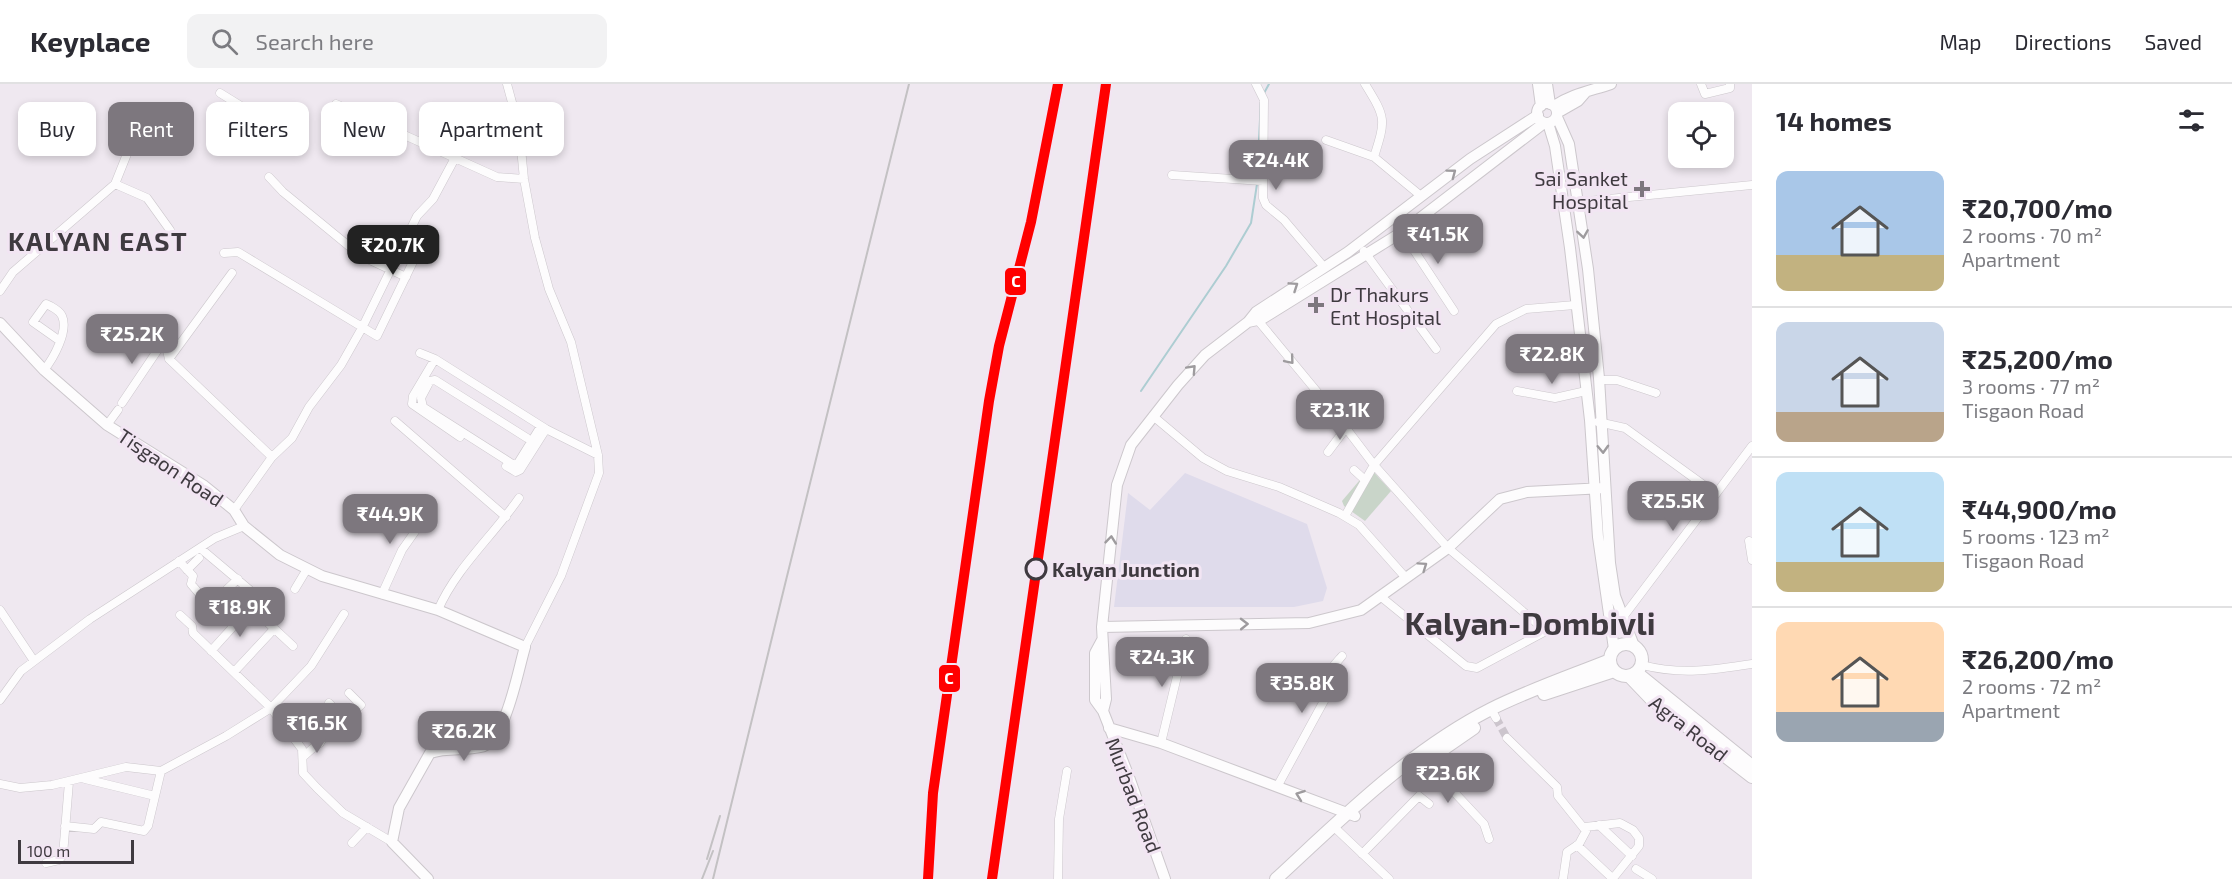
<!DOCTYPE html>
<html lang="en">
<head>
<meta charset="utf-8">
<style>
	body { margin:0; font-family:"Exo 2",sans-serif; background:#f2f2f3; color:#2b2b33; height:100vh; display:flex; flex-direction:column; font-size:22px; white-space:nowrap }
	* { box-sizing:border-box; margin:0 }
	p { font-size:20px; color:#7c7c81 }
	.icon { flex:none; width:33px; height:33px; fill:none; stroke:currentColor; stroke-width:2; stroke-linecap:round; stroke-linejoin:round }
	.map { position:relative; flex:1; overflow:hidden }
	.panel { display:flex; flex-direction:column; background:#fff; width:480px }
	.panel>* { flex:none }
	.hud { position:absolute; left:18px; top:18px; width:570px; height:54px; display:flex; gap:12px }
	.buttons { position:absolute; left:1668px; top:18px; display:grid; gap:12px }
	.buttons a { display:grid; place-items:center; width:66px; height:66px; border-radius:12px; background:#fff; box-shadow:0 3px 9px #0003; font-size:30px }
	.scale { position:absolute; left:18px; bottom:15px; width:116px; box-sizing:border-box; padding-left:6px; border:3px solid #3f3a40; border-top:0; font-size:16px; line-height:21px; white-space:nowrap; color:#3f3a40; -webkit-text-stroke:4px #f2e5f3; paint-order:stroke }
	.price { position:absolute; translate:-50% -51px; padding:0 14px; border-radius:12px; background:#7d777e; color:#fff; font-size:20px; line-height:39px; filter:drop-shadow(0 2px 3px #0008) }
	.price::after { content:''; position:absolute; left:50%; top:36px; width:18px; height:14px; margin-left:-9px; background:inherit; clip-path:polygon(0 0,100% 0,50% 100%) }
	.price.active { background:#222; color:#fff }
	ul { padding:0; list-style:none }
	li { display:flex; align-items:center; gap:18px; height:150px; padding:0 24px }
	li+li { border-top:2px solid #e1e1e2 }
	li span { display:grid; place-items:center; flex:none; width:168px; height:120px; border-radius:12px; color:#555 }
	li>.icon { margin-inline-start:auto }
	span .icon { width:72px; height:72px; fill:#fffc; stroke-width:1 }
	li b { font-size:26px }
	h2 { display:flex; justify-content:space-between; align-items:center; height:72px; padding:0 24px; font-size:26px }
	.pill { padding:0 21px; border-radius:12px; background:#fff; box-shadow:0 3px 9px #0003; font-size:21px; line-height:54px }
	.pill.active { background:#7d777e; color:#fff }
	header { display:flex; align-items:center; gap:36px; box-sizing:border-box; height:84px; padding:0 30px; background:#fff; border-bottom:2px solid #e1e1e2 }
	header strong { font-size:28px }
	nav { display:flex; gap:33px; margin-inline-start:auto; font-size:21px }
	.search { width:420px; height:54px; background:#f2f2f3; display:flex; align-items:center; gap:15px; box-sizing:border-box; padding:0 21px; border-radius:12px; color:#7c7c81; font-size:22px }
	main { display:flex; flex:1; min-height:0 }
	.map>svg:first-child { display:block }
	.industrial { fill:#dfdbeb }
	.green { fill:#c9d5c9 }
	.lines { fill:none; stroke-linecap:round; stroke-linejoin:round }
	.stream { stroke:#adcdd2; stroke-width:2 }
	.street-tunnel { stroke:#ccc5cd; stroke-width:8; stroke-dasharray:8 4; stroke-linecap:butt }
	.street-casing { stroke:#ccc7cc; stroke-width:9 }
	.secondary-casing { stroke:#ccc7cc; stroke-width:12 }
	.primary-casing { stroke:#ccc7cc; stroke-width:14 }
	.street { stroke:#fdfcfd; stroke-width:8 }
	.secondary { stroke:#fdfcfd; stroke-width:10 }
	.primary { stroke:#fdfcfd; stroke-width:12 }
	.rail { stroke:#c3c1c3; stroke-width:2 }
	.rail-1-casing { stroke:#f2e5f3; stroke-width:15 }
	.rail-1 { stroke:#f00; stroke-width:10 }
	.oneway { stroke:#9e9b9e }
	.poi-dot { fill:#7d777e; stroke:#f2e5f3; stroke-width:2 }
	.stop-dot { fill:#f2e5f3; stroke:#3f3a40; stroke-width:3 }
	.labels { text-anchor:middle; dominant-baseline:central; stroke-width:6; stroke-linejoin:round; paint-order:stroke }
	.poi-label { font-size:20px; fill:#3f3a40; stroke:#f2e5f3; text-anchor:end }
	.street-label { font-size:20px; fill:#3f3a40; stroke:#f2e5f3 }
	.stop-label { font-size:20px; font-weight:bold; fill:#3f3a40; stroke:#f2e5f3; text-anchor:start }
	.district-label { font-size:26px; font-weight:bold; letter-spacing:1.5px; fill:#3f3a40; stroke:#f2e5f3 }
	.town-label { font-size:32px; font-weight:bold; fill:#3f3a40; stroke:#f2e5f3 }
	.line-badge { stroke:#f2e5f3; stroke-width:2 }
	.badge-label { font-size:16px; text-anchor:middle; font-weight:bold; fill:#fff }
</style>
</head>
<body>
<header>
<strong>Keyplace</strong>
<div class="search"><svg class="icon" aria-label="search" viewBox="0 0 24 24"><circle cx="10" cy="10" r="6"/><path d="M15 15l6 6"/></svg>Search here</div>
<nav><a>Map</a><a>Directions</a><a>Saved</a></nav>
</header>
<main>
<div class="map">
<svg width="1752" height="795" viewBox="0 0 1752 795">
	<rect width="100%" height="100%" fill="#efe8f0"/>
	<path class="industrial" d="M 1185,389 L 1307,440 L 1327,504 L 1323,517 L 1294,523 L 1114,523 L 1128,409 L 1150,426 Z"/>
	<path class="green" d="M 1370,384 L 1391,407 L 1365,437 L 1344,422 L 1342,417 Z"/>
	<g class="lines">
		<path class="stream" d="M 1263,11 L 1269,0
			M 1257,94 L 1261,16
			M 1141,307 L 1226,182 L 1251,139 L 1257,100"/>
		<path class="street-tunnel" d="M 1496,634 L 1507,654"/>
		<g class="street-casing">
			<path id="street" d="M 507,0 L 519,44 L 524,95 L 535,154 L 549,205 L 571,258 L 598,371 L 599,389 L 561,492 L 525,563
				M 1256,0 L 1264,16 L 1263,114 L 1266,121 L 1284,136 L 1324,183
				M 1365,0 C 1386,34 1386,35 1374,73
				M 1701,0 L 1705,10 L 1730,4 L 1730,0
				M 220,9 L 241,22 L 232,41 L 248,51 L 261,32
				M 336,20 L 455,74
				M 1326,56 L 1374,73 L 1421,112
				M 1172,91 L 1263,97
				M 269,93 L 283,108 L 361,172 L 406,193
				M 115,100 L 129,65
				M 1578,118 L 1752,101
				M 1402,148 L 1454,227
				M 1364,167 L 1436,265
				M 224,169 L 238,168 L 377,252 L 427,149
				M 0,207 L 13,188 L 115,100 L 147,114 L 170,146
				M 1256,234 L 1333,327 L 1374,381 L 1448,464 L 1546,547
				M 152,245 L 166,262 L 169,275 L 272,373
				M 420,269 L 435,275 L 546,345 L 598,371
				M 169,275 L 232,189
				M 435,275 L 413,312 L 412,320 L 460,353
				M 44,286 C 53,275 69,247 62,232 C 60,227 51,222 46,220 L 33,238 L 60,257
				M 1599,296 L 1617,296 L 1656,309
				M 1517,307 L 1555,314 L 1586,307
				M 122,319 L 163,258
				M 1153,332 L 1203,374 L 1227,387 L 1279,403 L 1339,429 L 1359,441 L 1406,494
				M 395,337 L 506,433
				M 1598,338 L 1625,344 L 1716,410
				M 107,341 L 118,326
				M 527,354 L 435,296 L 430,297 L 421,314 L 423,323 L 514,381 L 518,379 L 541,342
				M 1328,368 L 1346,344
				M 506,382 L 516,388 L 520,386 L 546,345
				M 1354,386 L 1365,396
				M 234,426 L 272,373 L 292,354 L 309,323 L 341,281 L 362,244 L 417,132 L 433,115 L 455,74 L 497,93 L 524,95
				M 1345,432 L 1374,381 L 1496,240 L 1526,225 L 1575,221
				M 1749,457 L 1752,476
				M 200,464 L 251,507
				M 179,477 L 193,492 L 191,500 L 208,520 L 212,519 L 238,495
				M 187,486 L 199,474
				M 295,505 L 307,485
				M 382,510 L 402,466 L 428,429
				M 1380,512 L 1466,582 L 1477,584 L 1546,547 L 1568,542
				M 251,523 L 293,562
				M 0,526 L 34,577
				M 438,526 C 456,484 493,452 519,414
				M 180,531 L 192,542 L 193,549 L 271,624 L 302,665 L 303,689 L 317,704 L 343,729 L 392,758
				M 1611,549 L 1752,362
				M 211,567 L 260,513
				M 1642,581 C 1680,591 1714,586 1752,580
				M 234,588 L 274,545
				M 0,616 L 21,587 L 90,535 L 215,454 L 244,442
				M 329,619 L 345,636
				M 1491,625 L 1496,634
				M 321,638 L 331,649
				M 341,640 L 350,650
				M 309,647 L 320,659
				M 1507,654 L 1557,703 L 1558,712 L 1586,747 L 1579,760 L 1567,768 L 1563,795
				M 1161,659 L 1186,555
				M 304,672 L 361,621 L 349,609
				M 1424,676 L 1484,740 L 1489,755
				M 85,695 L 155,712
				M 0,700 L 20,704 L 52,701 L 126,683 L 161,687 L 226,652 L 271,624 L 311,582 L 344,530
				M 1277,703 L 1325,615 C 1320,595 1329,587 1342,572
				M 1599,741 L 1632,772
				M 65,742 L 94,745 L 101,738 L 144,747 L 148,742 L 161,687
				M 1333,742 L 1389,795
				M 352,759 L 367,743
				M 1577,761 L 1611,793 L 1614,793 L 1639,762 L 1639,754 L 1633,746 L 1620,739 L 1585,743
				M 1362,770 L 1419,712 L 1429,720
				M 46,779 L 59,776 L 63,771 L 69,698
				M 1636,785 L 1652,795
				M 1058,795 L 1059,735 L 1067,687"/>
		</g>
		<g class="secondary-casing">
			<path id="secondary" d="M 1538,0 L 1541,22
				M 1547,0 L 1550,20
				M1537 29a10 10 0 1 1 20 0a10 10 0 1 1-20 0Z
				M 1554,22 C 1572,10 1590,7 1611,0
				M 1557,29 L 1578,17 L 1585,9
				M 1557,33 L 1569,60 L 1588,185 L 1599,294 L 1610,479 L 1615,512 L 1634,562
				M 1548,39 L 1555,62 L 1570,164 L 1590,336 L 1598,453 L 1614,565
				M 1248,238 L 1262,235 L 1402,148 L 1544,39
				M 0,239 L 44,286 L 107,341 L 203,401 L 234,426 L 244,442 L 280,471 L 322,492 L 438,526 L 525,563 C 518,586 506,657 481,663 C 465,667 447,663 430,669 L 399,724 L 392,758 L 428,795
				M 1102,543 L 1309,539 L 1361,526 L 1448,464 L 1500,415 L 1527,408 L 1604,404
				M 1102,556 L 1095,569 L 1095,616 L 1103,627 L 1129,693 L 1165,795
				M 1103,627 L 1106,615 L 1102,543 L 1117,401 L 1131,361 L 1178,301 L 1205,271 L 1248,238 L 1256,228 L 1348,168 L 1470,75 L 1538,31
				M 1109,644 L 1161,659 L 1355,732"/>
		</g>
		<g class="primary-casing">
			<path id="primary" d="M1610 576a16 16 0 1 1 32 0a16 16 0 1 1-32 0Z
				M 1637,589 L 1752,682
				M 1629,592 L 1651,615 L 1752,693
				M 1544,610 L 1614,587
				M 1422,680 L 1474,644
				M 1276,795 C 1342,734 1410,666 1491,625 C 1529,606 1570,592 1610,576"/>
		</g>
		<use href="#street" class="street"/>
		<use href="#secondary" class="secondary"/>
		<use href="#primary" class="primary"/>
		<path class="rail" d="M 707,775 L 720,732
			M 702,795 L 713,767
			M 713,795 C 778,530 842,264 909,0"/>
		<g class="rail-1-casing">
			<path id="rail-1" d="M 928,795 L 933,709 L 989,317 L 999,262 L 1031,138 L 1058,0
				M 992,795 L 1106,0"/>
		</g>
		<use href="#rail-1" class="rail-1"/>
	</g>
	<defs><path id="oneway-chevron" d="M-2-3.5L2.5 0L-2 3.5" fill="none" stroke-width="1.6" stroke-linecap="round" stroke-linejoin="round" transform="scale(1.5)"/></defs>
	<g class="oneway">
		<use href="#oneway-chevron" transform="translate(1452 89) rotate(-37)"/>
		<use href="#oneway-chevron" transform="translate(1583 150) rotate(81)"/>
		<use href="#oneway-chevron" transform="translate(1294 202) rotate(-34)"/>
		<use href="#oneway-chevron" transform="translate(1290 276) rotate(50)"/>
		<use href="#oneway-chevron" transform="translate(1192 285) rotate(-47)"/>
		<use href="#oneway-chevron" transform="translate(1603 365) rotate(88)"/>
		<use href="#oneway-chevron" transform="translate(1111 456) rotate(-84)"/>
		<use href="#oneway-chevron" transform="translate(1423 482) rotate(-35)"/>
		<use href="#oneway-chevron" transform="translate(1244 540) rotate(-1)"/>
		<use href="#oneway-chevron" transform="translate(1300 711) rotate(-160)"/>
	</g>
	<g class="poi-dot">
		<path d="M1639 96h6v6h6v6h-6v6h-6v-6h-6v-6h6z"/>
		<path d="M1313 212h6v6h6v6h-6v6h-6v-6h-6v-6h6z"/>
	</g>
	<circle class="stop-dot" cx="1036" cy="485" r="10"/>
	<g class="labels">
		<g class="poi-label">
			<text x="1628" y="94">Sai Sanket<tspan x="1628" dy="23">Hospital</tspan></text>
			<text x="1330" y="210" text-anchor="start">Dr Thakurs<tspan x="1330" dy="23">Ent Hospital</tspan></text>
		</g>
		<g class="street-label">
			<text transform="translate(171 383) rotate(34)">Tisgaon Road</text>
			<text transform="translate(1689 644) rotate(38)">Agra Road</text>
			<text transform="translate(1134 711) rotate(69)">Murbad Road</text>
		</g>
		<g class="stop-label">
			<text x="1052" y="485">Kalyan Junction</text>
		</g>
		<g class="district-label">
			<text x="98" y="156">KALYAN EAST</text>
		</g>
		<g class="town-label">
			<text x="1530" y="538">Kalyan-Dombivli</text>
		</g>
	</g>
	<g class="line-badge">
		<rect x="1004" y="183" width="23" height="29" rx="6" fill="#f00"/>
		<rect x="938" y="580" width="23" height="29" rx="6" fill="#f00"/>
	</g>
	<g class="badge-label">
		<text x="1016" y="203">C</text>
		<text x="949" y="600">C</text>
	</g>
</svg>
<div class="buttons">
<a><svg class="icon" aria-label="locate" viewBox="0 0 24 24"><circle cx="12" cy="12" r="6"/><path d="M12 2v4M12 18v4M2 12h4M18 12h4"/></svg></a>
</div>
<div class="scale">100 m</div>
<b class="price" style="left:1276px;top:107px">₹24.4K</b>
<b class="price" style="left:1438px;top:181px">₹41.5K</b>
<b class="price active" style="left:393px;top:192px">₹20.7K</b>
<b class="price" style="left:132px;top:281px">₹25.2K</b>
<b class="price" style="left:1552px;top:301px">₹22.8K</b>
<b class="price" style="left:1340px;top:357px">₹23.1K</b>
<b class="price" style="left:1673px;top:448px">₹25.5K</b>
<b class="price" style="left:390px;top:461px">₹44.9K</b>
<b class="price" style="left:240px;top:554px">₹18.9K</b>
<b class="price" style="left:1162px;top:604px">₹24.3K</b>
<b class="price" style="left:1302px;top:630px">₹35.8K</b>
<b class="price" style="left:317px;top:670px">₹16.5K</b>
<b class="price" style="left:464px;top:678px">₹26.2K</b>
<b class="price" style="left:1448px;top:720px">₹23.6K</b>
<div class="hud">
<a class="pill">Buy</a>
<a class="pill active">Rent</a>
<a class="pill">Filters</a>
<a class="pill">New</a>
<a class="pill">Apartment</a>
</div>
</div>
<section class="panel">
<h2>14 homes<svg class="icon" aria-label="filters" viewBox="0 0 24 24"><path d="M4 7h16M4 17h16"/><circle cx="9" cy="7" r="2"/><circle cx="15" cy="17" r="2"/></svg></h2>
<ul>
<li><span style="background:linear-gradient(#a9c7e8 70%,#c2b280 0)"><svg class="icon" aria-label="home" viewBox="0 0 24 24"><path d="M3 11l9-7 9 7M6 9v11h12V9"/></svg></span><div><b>₹20,700/mo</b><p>2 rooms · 70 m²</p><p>Apartment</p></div></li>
<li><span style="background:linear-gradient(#c9d6e8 75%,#b9a48a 0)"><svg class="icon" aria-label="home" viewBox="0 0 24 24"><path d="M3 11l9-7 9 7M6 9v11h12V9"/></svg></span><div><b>₹25,200/mo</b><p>3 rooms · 77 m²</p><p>Tisgaon Road</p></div></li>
<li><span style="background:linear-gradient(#bfe0f5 75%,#c2b280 0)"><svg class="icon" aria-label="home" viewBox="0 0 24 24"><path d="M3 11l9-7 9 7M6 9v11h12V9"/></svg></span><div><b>₹44,900/mo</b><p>5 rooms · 123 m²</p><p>Tisgaon Road</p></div></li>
<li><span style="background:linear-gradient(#ffd9b3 75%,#9aa5b1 0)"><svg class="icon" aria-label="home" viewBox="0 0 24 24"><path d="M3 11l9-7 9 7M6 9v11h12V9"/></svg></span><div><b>₹26,200/mo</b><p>2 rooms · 72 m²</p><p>Apartment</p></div></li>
</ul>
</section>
</main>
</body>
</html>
